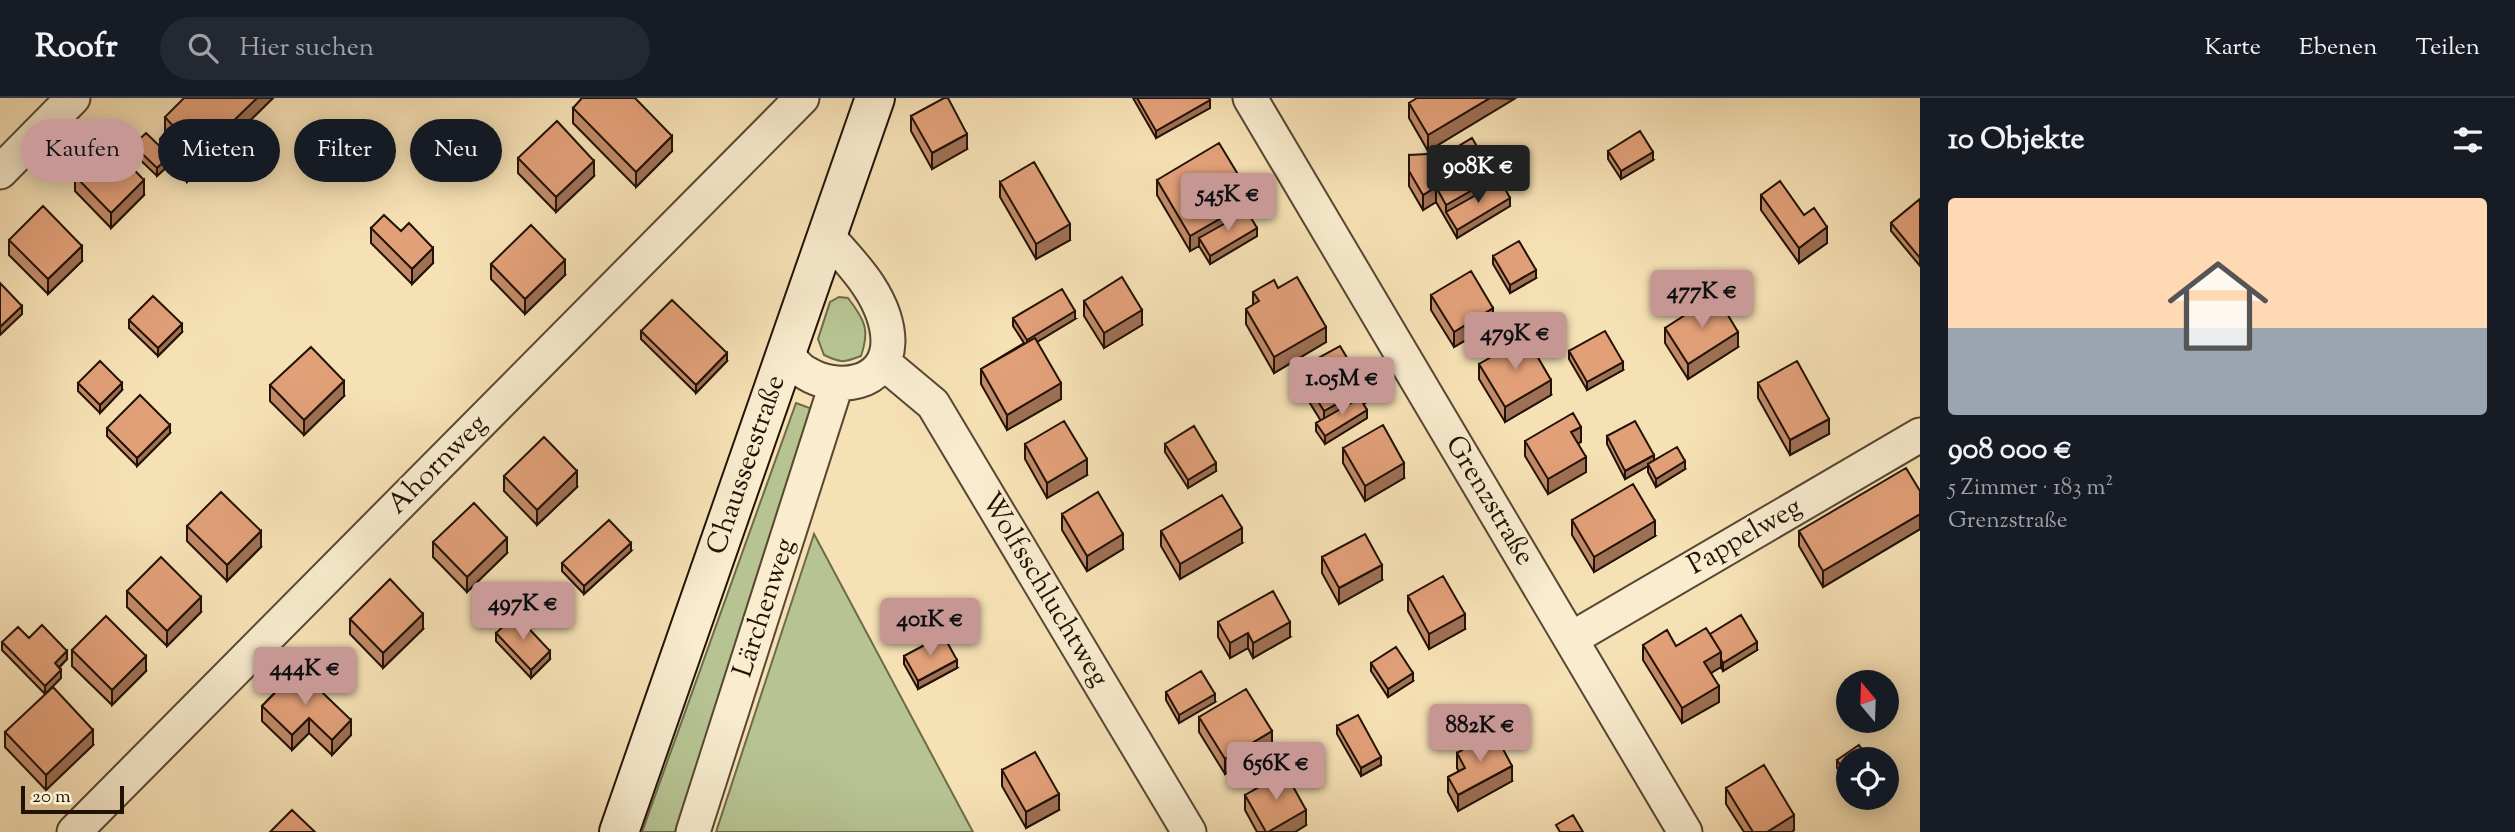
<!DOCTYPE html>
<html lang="de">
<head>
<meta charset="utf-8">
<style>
	body { margin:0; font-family:"Sorts Mill Goudy",serif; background:#242831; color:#f1f3f6; height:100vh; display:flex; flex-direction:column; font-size:26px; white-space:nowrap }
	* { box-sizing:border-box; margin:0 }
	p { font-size:23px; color:#9ea1a6 }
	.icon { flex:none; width:38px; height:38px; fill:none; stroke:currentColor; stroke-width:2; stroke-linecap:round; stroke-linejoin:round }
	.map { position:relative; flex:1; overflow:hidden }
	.details { display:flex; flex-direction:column; background:#171b24; width:595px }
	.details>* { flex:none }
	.top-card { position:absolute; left:21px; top:21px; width:665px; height:63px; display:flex; gap:14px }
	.needle { width:46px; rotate:341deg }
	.controls { position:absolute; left:1836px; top:572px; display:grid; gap:14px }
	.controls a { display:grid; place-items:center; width:63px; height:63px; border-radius:50%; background:#171b24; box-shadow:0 4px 18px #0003; font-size:35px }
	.scale { position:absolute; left:21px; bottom:18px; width:103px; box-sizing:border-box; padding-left:7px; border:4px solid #221206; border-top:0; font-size:19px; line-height:24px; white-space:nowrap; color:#221206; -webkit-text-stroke:5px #f9eccf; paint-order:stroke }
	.price { position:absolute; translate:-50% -60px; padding:0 16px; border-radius:7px; background:#c59692; color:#111; font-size:23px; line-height:46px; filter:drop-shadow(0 2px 4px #0008) }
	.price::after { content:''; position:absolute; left:50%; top:42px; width:21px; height:16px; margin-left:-10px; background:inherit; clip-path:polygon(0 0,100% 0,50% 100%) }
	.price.active { background:#222; color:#fff }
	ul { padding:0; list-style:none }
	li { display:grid; align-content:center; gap:14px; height:371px; padding:0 28px }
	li+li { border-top:2px solid #363941 }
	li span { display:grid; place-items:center; height:217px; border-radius:7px; color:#555 }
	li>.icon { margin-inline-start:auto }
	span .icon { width:126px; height:126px; fill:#fffc; stroke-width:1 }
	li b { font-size:30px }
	h2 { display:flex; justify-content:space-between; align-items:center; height:84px; padding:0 28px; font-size:30px }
	.chip { padding:0 24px; border-radius:32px; background:#171b24; box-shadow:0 4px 18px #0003; font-size:24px; line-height:63px }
	.chip.active { background:#c59692; color:#111 }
	header { display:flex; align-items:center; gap:42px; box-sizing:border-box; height:98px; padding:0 35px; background:#171b24; border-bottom:2px solid #363941 }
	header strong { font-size:33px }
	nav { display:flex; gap:38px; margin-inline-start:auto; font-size:24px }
	.search { width:490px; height:63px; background:#242831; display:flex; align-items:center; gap:18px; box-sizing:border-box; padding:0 24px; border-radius:38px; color:#9ea1a6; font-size:26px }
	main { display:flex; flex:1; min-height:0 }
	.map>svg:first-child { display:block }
	.green { fill:#b7c492; stroke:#6c6b4c; stroke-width:2 }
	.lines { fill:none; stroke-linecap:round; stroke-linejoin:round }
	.street-casing { stroke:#574632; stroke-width:37 }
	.secondary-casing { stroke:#221206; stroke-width:42 }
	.street { stroke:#f9eccf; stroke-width:33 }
	.secondary { stroke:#f9eccf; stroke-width:38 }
	.wall { fill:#c28a68; stroke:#221206; stroke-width:2 }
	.shaded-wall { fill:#9e7055; stroke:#221206; stroke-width:2 }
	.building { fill:#e2a079; stroke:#221206; stroke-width:2 }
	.labels { text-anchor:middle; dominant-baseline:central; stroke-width:5; stroke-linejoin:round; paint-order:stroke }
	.street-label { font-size:28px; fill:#221206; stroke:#f9eccf }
</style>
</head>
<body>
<header>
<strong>Roofr</strong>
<div class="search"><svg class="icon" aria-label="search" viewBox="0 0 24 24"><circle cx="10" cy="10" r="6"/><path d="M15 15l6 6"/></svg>Hier suchen</div>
<nav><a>Karte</a><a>Ebenen</a><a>Teilen</a></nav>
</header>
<main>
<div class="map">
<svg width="1920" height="734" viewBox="0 0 1920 734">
	<rect width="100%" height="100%" fill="#f6e1b5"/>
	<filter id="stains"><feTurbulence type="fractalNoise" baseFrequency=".00286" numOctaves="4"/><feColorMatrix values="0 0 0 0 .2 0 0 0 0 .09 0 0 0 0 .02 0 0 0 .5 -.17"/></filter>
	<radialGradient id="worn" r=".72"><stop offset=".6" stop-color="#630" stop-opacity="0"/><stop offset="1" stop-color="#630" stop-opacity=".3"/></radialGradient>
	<path class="green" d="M 839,199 L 848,200 C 865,222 870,232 861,258 C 843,265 841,265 824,257 L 818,241 L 830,204 Z
		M 796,305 L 815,312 L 675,734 L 642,734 Z
		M 814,436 L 973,734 L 716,734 Z"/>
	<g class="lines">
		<g class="street-casing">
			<path id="street" d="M 1250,0 L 1685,734
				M 0,74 L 73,0
				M 786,256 C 792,262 798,271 806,275 C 836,294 887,288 888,244 C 888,202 853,166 827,138
				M 884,265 L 933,306 L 1189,734
				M 1571,541 L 1920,337
				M 74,734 L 802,0
				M 693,734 L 836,287"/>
		</g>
		<g class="secondary-casing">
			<path id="secondary" d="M 619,734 L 875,0"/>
		</g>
		<use href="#street" class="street"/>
		<use href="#secondary" class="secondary"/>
	</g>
	<path class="wall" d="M 273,0 L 187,84 L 170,66 L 157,78 L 133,55 L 133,47 L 160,48 L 160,41 L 165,35 L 165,19 Z
		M 1133,0 L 1209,0 L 1210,10 L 1156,40 Z
		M 1514,0 L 1428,53 L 1409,20 L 1409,5 Z
		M 573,10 L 672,53 L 636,89 L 573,25 Z
		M 911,18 L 967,51 L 932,71 L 911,33 Z
		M 1608,53 L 1653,62 L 1621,81 L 1608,61 Z
		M 1409,57 L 1495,86 L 1510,108 L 1457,140 L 1436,104 L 1423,112 L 1409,88 Z
		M 518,60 L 594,78 L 556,114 L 518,75 Z
		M 75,78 L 144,97 L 111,130 L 75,93 Z
		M 1157,82 L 1242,98 L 1257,138 L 1210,166 L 1199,148 L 1190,153 L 1157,97 Z
		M 1000,84 L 1070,142 L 1036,161 L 1000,99 Z
		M 1761,97 L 1804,117 L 1827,145 L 1799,165 L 1761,112 Z
		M 1920,101 L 1920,168 L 1891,133 L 1891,125 Z
		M 371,130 L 433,165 L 412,186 L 371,145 Z
		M 9,142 L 82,163 L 48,196 L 9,157 Z
		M 1493,158 L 1536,180 L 1510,195 L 1493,166 Z
		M 491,166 L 565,177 L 525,216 L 491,181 Z
		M 1278,190 L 1326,244 L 1274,275 L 1246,226 L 1246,211 L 1253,207 L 1253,194 Z
		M 1431,197 L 1493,226 L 1454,249 L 1431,212 Z
		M 1084,203 L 1142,227 L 1104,250 L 1084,218 Z
		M 1013,220 L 1075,221 L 1037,244 L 1061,301 L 1007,332 L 981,286 L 981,271 L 1024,245 L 1013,228 Z
		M 129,222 L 182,234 L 158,258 L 129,230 Z
		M 1665,230 L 1738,249 L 1688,281 L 1665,245 Z
		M 641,233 L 727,263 L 696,295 L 641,241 Z
		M 1569,253 L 1623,272 L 1587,292 L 1569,261 Z
		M 1479,266 L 1551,297 L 1505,324 L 1479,281 Z
		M 1298,271 L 1365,305 L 1363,306 L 1367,320 L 1325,346 L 1316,333 L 1316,325 L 1321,323 L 1298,286 Z
		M 78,285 L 122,292 L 100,315 L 78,293 Z
		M 1758,285 L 1829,336 L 1790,357 L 1758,300 Z
		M 270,287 L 344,298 L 304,337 L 270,303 Z
		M 107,330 L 170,335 L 137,368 L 107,338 Z
		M 1607,338 L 1654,362 L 1685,371 L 1656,389 L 1648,374 L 1648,368 L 1625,381 L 1607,346 Z
		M 1525,343 L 1581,344 L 1578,345 L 1586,374 L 1548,396 L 1525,358 Z
		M 1025,346 L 1087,377 L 1047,400 L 1025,361 Z
		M 1165,346 L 1216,373 L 1188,390 L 1165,354 Z
		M 1343,350 L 1404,380 L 1365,403 L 1343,365 Z
		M 504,378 L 577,389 L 537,427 L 504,393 Z
		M 1920,393 L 1920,431 L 1823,489 L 1799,448 L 1799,433 Z
		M 1062,416 L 1123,451 L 1087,473 L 1062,432 Z
		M 1572,422 L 1655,438 L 1594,474 L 1572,437 Z
		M 187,428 L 261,449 L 227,483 L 187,443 Z
		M 1161,433 L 1242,445 L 1180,481 L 1161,448 Z
		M 433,444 L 507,455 L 467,494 L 433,459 Z
		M 631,453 L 584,496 L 562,473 L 562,465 Z
		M 1322,459 L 1382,482 L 1339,506 L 1322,475 Z
		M 127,493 L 201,514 L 167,548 L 127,509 Z
		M 1408,498 L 1465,531 L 1429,551 L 1408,513 Z
		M 350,521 L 423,531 L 383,570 L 350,536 Z
		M 1218,524 L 1290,539 L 1253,560 L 1248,550 L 1230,560 L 1218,539 Z
		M 496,535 L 550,561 L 531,580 L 496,543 Z
		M 1710,536 L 1757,552 L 1723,573 L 1721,569 L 1711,575 L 1719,604 L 1682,625 L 1643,562 L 1643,547 L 1676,548 Z
		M 29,540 L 67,561 L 59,570 L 61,580 L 45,596 L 2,552 L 2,544 Z
		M 72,552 L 146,573 L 112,607 L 72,568 Z
		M 904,558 L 957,570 L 918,591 L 904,566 Z
		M 1371,565 L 1413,583 L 1388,599 L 1371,573 Z
		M 298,571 L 351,637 L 332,657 L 309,635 L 292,652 L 262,623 L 262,608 Z
		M 1166,594 L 1215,604 L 1179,625 L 1166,602 Z
		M 1199,619 L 1272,649 L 1225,676 L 1199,634 Z
		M 1337,628 L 1381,667 L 1361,678 L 1337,636 Z
		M 5,634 L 93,647 L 46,692 L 5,649 Z
		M 1457,655 L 1512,683 L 1458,713 L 1448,694 L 1448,679 L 1459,674 L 1457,670 Z
		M 1837,662 L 1848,662 L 1848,687 L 1837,670 Z
		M 1002,672 L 1059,712 L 1026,730 L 1002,688 Z
		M 1726,690 L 1794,732 L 1792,734 L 1744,734 L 1726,706 Z
		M 1245,697 L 1306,727 L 1295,734 L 1257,734 L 1245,712 Z"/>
	<path class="shaded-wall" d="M 257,0 L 273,0 L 187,84 L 187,68 Z
		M 1490,0 L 1514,1 L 1428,53 L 1428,37 Z
		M 1210,2 L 1210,10 L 1156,40 L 1156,33 Z
		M 967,36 L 967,51 L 932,71 L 932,55 Z
		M 672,38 L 672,53 L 636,89 L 636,74 Z
		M 1653,54 L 1653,62 L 1621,81 L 1621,73 Z
		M 170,58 L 170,66 L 157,78 L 157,70 Z
		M 594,63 L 594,78 L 556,114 L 556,99 Z
		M 1495,79 L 1495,94 L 1446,114 L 1446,107 Z
		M 144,82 L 144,97 L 111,130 L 111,115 Z
		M 1242,83 L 1242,98 L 1235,87 Z
		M 1436,89 L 1436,104 L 1423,112 L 1423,97 Z
		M 1510,100 L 1510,108 L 1457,140 L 1457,132 Z
		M 1247,105 L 1247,121 L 1199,140 L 1199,148 L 1190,153 L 1190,138 Z
		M 1070,126 L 1070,142 L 1036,161 L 1036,146 Z
		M 1827,129 L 1827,145 L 1799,165 L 1799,150 Z
		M 1257,130 L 1257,138 L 1210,166 L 1210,158 Z
		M 82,148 L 82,163 L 48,196 L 48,181 Z
		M 433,150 L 433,165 L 412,186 L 412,171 Z
		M 565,162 L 565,177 L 525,216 L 525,201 Z
		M 1536,172 L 1536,180 L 1510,195 L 1510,187 Z
		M 22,208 L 22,216 L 0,237 L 0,229 Z
		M 1493,210 L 1493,226 L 1454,249 L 1454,234 Z
		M 1142,212 L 1142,227 L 1104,250 L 1104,235 Z
		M 1075,213 L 1075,221 L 1027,250 L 1027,242 Z
		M 182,226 L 182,234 L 158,258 L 158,250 Z
		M 1326,229 L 1326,244 L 1274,275 L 1274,259 Z
		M 1738,234 L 1738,249 L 1688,281 L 1688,266 Z
		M 727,255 L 727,263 L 696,295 L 696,287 Z
		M 1623,264 L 1623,272 L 1587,292 L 1587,284 Z
		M 1551,282 L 1551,297 L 1505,324 L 1505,309 Z
		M 344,283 L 344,298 L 304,337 L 304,322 Z
		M 122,285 L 122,292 L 100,315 L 100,307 Z
		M 1061,285 L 1061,301 L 1007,332 L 1007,317 Z
		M 1365,290 L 1365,305 L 1324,329 L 1324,313 Z
		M 1367,312 L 1367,320 L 1325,346 L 1325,338 Z
		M 1829,321 L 1829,336 L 1790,357 L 1790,342 Z
		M 170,327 L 170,335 L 137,368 L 137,360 Z
		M 1581,329 L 1581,344 L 1571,349 L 1571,334 Z
		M 1654,357 L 1654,365 L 1648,366 L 1648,368 L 1625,381 L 1625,373 Z
		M 1586,359 L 1586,374 L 1548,396 L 1548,381 Z
		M 1087,361 L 1087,377 L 1047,400 L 1047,385 Z
		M 1685,363 L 1685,371 L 1656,389 L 1656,381 Z
		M 1216,365 L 1216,373 L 1188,390 L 1188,382 Z
		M 1404,365 L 1404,380 L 1365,403 L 1365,388 Z
		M 577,373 L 577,389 L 537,427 L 537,412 Z
		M 1920,416 L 1920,431 L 1823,489 L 1823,473 Z
		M 1655,423 L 1655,438 L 1594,474 L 1594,459 Z
		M 1242,430 L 1242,445 L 1180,481 L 1180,466 Z
		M 261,433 L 261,449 L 227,483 L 227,467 Z
		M 1123,436 L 1123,451 L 1087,473 L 1087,458 Z
		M 507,440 L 507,455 L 467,494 L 467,479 Z
		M 631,445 L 631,453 L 584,496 L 584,488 Z
		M 1382,467 L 1382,482 L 1339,506 L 1339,490 Z
		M 201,499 L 201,514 L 167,548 L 167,533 Z
		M 423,516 L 423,531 L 383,570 L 383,555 Z
		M 1465,516 L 1465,531 L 1429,551 L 1429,536 Z
		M 1290,524 L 1290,539 L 1253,560 L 1253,545 Z
		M 1248,535 L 1248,550 L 1230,560 L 1230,545 Z
		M 1757,544 L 1757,552 L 1723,573 L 1723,565 Z
		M 67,553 L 67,561 L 55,573 L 55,565 Z
		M 550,553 L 550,561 L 531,580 L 531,572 Z
		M 1721,554 L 1721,569 L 1704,579 L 1704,564 Z
		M 146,558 L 146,573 L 112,607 L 112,592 Z
		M 957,562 L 957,570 L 918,591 L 918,583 Z
		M 61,572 L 61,580 L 45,596 L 45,588 Z
		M 1413,575 L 1413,583 L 1388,599 L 1388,591 Z
		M 1719,588 L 1719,604 L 1682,625 L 1682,610 Z
		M 1215,596 L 1215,604 L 1179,625 L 1179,617 Z
		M 309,620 L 309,635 L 292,652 L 292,637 Z
		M 351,622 L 351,637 L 332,657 L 332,642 Z
		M 93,632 L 93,647 L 46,692 L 46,677 Z
		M 1272,633 L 1272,649 L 1225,676 L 1225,661 Z
		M 1381,659 L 1381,667 L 1361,678 L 1361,670 Z
		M 1512,668 L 1512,683 L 1458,713 L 1458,697 Z
		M 1059,696 L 1059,712 L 1026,730 L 1026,714 Z
		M 1306,712 L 1306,727 L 1295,734 L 1268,734 Z
		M 1794,717 L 1794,732 L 1792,734 L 1767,734 Z"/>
	<path class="building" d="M 184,0 L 257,0 L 187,68 L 160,41 L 173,28 L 165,19 Z
		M 582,0 L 635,0 L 672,38 L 636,74 L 573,10 Z
		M 944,0 L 948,0 L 967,36 L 932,55 L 911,18 Z
		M 1137,0 L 1209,0 L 1210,2 L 1156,33 Z
		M 1417,0 L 1490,0 L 1428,37 L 1409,5 Z
		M 557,23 L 594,63 L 556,99 L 518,60 Z
		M 1640,33 L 1653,54 L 1621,73 L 1608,53 Z
		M 146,35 L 170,58 L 157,70 L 133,47 Z
		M 1472,40 L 1495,79 L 1446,107 L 1436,89 L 1423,97 L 1409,73 L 1409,57 L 1447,55 Z
		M 108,45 L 144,82 L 111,115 L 75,78 Z
		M 1219,45 L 1242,83 L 1235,87 L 1247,105 L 1190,138 L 1157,82 Z
		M 1034,64 L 1070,126 L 1036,146 L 1000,84 Z
		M 1501,83 L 1510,100 L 1457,132 L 1446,114 Z
		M 1780,83 L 1804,117 L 1814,110 L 1827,129 L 1799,150 L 1761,97 Z
		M 1920,101 L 1920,160 L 1891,125 Z
		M 43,108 L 82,148 L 48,181 L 9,142 Z
		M 1247,113 L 1257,130 L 1210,158 L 1199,140 Z
		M 384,117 L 401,133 L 409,125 L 433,150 L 412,171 L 371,130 Z
		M 531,127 L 565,162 L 525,201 L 491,166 Z
		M 1519,143 L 1536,172 L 1510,187 L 1493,158 Z
		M 1471,173 L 1493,210 L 1454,234 L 1431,197 Z
		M 1122,179 L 1142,212 L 1104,235 L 1084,203 Z
		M 1297,179 L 1326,229 L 1274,259 L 1246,211 L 1259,203 L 1253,194 L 1274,182 L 1278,190 Z
		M 0,185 L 22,208 L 0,229 Z
		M 1062,191 L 1075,213 L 1027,242 L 1013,220 Z
		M 1716,197 L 1738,234 L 1688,266 L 1665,230 Z
		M 153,198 L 182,226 L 158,250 L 129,222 Z
		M 672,202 L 727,255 L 696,287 L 641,233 Z
		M 1605,233 L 1623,264 L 1587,284 L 1569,253 Z
		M 1526,239 L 1551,282 L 1505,309 L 1479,266 Z
		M 1035,240 L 1061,285 L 1007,317 L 981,271 Z
		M 1340,248 L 1365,290 L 1324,313 L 1298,271 Z
		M 311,249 L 344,283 L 304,322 L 270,287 Z
		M 100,263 L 122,285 L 100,307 L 78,285 Z
		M 1797,263 L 1829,321 L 1790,342 L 1758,285 Z
		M 140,297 L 170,327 L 137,360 L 107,330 Z
		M 1360,300 L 1367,312 L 1325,338 L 1316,325 Z
		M 1573,315 L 1581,329 L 1571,334 L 1586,359 L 1548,381 L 1525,343 Z
		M 1064,323 L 1087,361 L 1047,385 L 1025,346 Z
		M 1635,323 L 1654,357 L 1625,373 L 1607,338 Z
		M 1383,327 L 1404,365 L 1365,388 L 1343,350 Z
		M 1194,328 L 1216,365 L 1188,382 L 1165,346 Z
		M 544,339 L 577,373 L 537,412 L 504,378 Z
		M 1677,349 L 1685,363 L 1656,381 L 1648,366 Z
		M 1906,370 L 1920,393 L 1920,416 L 1823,473 L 1799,433 Z
		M 1633,386 L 1655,423 L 1594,459 L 1572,422 Z
		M 221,394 L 261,433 L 227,467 L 187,428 Z
		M 1098,394 L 1123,436 L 1087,458 L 1062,416 Z
		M 1222,397 L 1242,430 L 1180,466 L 1161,433 Z
		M 474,405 L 507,440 L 467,479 L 433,444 Z
		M 609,422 L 631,445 L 584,488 L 562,465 Z
		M 1365,436 L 1382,467 L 1339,490 L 1322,459 Z
		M 161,459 L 201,499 L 167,533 L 127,493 Z
		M 1443,478 L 1465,516 L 1429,536 L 1408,498 Z
		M 390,481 L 423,516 L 383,555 L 350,521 Z
		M 1273,493 L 1290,524 L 1253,545 L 1248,535 L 1230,545 L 1218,524 Z
		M 516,517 L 550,553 L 531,572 L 496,535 Z
		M 1741,517 L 1757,544 L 1723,565 L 1721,561 L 1721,554 L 1710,536 Z
		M 106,518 L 146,558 L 112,592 L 72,552 Z
		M 42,527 L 67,553 L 55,565 L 61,572 L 45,588 L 2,544 L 18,529 L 29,540 Z
		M 1706,530 L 1721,554 L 1704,564 L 1719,588 L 1682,610 L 1643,547 L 1667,532 L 1676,548 Z
		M 943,537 L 957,562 L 918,583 L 904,558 Z
		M 1396,549 L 1413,575 L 1388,591 L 1371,565 Z
		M 298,571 L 351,622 L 332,642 L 309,620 L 292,637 L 262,608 Z
		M 1201,573 L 1215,596 L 1179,617 L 1166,594 Z
		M 53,589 L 93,632 L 46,677 L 5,634 Z
		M 1246,591 L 1272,633 L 1225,661 L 1199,619 Z
		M 1358,617 L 1381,659 L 1361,670 L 1337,628 Z
		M 1494,634 L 1512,668 L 1458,697 L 1448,679 L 1465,670 L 1457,655 Z
		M 1859,647 L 1869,662 L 1848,662 L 1848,679 L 1837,662 Z
		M 1035,654 L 1059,696 L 1026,714 L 1002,672 Z
		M 1764,667 L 1794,717 L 1767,734 L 1753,734 L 1726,690 Z
		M 1285,674 L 1306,712 L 1268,734 L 1266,734 L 1245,697 Z
		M 292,712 L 315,734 L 270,734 Z
		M 1573,717 L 1583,734 L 1560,734 L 1556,727 Z"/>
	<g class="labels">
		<g class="street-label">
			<text transform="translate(438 367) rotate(-45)">Ahornweg</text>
			<text transform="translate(747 367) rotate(-71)">Chausseestraße</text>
			<text transform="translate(1489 403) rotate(59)">Grenzstraße</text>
			<text transform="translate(1745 439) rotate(-30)">Pappelweg</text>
			<text transform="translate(1044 492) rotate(59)">Wolfsschluchtweg</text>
			<text transform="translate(765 510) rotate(-72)">Lärchenweg</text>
		</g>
	</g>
	<rect width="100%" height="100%" filter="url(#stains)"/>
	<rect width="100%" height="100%" fill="url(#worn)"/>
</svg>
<div class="controls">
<a><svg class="needle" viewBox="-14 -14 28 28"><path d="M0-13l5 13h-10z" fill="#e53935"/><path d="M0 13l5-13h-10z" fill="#9ea1a6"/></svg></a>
<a><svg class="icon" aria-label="locate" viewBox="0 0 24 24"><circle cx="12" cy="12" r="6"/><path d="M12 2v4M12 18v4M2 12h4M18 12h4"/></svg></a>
</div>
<div class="scale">20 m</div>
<b class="price active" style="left:1478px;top:107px">908K €</b>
<b class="price" style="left:1228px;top:135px">545K €</b>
<b class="price" style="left:1702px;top:232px">477K €</b>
<b class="price" style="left:1515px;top:274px">479K €</b>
<b class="price" style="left:1342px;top:319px">1.05M €</b>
<b class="price" style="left:523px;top:544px">497K €</b>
<b class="price" style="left:930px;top:560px">401K €</b>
<b class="price" style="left:305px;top:609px">444K €</b>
<b class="price" style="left:1480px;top:666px">882K €</b>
<b class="price" style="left:1276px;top:704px">656K €</b>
<div class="top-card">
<a class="chip active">Kaufen</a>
<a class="chip">Mieten</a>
<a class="chip">Filter</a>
<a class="chip">Neu</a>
</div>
</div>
<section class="details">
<h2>10 Objekte<svg class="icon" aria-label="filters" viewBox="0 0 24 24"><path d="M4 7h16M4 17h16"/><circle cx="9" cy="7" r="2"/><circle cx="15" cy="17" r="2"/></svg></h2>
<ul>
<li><span style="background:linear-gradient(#ffd9b3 60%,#9aa5b1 0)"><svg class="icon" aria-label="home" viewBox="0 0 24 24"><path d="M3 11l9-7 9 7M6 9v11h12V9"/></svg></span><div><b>908 000 €</b><p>5 Zimmer · 183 m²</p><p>Grenzstraße</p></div></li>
</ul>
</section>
</main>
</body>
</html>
